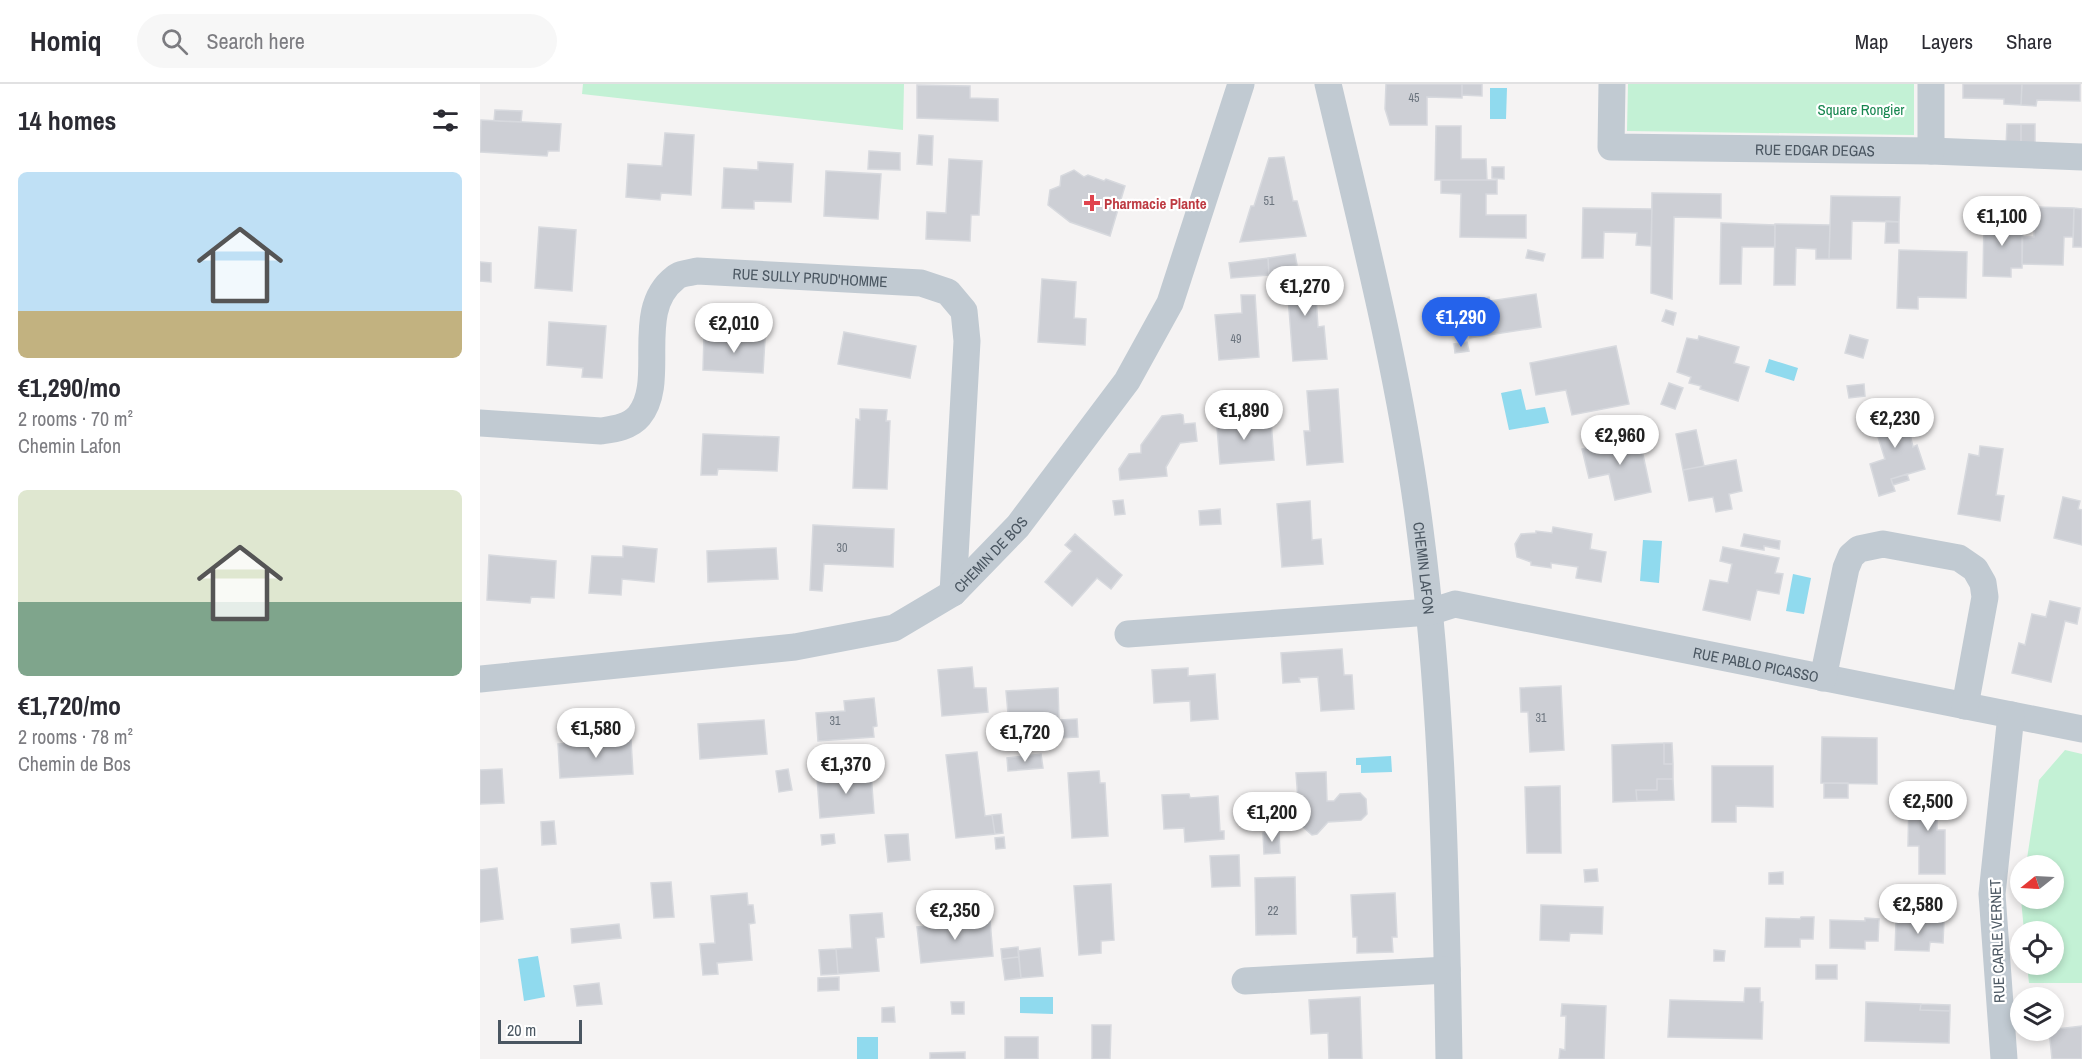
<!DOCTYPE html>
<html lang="en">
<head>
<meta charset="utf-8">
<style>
	body { margin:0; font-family:"Archivo Narrow",sans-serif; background:#f7f7f7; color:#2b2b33; height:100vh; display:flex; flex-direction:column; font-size:22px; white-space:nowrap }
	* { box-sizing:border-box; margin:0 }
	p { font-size:20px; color:#7c7c81 }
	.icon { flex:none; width:33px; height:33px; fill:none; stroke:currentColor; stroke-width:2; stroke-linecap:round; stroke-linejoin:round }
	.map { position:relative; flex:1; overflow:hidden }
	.panel { display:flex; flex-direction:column; background:#fff; width:480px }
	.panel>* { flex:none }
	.needle { width:39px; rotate:252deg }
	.buttons { position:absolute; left:1530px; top:771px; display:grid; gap:12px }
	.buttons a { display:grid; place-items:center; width:54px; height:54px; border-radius:50%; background:#fff; box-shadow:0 3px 9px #0003; font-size:30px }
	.scale { position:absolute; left:18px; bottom:15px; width:84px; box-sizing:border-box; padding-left:6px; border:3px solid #4a5661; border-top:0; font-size:16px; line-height:21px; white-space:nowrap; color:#4a5661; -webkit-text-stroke:4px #fff; paint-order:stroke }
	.price { position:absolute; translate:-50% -51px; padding:0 14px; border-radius:21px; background:#fff; color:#222; font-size:20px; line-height:39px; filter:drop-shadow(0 2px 3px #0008) }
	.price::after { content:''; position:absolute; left:50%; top:36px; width:18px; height:14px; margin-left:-9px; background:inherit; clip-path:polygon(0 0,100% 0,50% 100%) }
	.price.active { background:#2563eb; color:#fff }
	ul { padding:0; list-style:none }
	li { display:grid; align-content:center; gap:12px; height:318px; padding:0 18px }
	li span { display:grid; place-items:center; height:186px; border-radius:9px; color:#555 }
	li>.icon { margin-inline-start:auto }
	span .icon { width:108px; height:108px; fill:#fffc; stroke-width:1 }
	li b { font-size:26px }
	h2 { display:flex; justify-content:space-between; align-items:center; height:72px; padding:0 18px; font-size:26px }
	header { display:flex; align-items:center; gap:36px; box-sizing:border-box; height:84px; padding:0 30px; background:#fff; border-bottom:2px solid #e1e1e2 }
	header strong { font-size:28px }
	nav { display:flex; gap:33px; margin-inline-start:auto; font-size:21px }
	.search { width:420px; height:54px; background:#f7f7f7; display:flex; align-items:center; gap:15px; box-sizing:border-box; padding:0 21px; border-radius:33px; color:#7c7c81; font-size:22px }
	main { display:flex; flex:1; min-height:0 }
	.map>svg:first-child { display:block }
	.green { fill:#c3f1d5 }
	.water { fill:#90daee }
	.building { fill:#cdcfd5; stroke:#d7d9de; stroke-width:1.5 }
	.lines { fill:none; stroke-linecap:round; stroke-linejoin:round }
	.minor { stroke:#c1cad2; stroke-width:27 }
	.health-dot { fill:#e0444e; stroke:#fff; stroke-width:2 }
	.labels { text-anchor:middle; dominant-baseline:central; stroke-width:4.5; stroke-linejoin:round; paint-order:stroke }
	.number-label { font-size:12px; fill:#6b747e }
	.park-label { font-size:15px; fill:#17864f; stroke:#fff }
	.street-label { font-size:15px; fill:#4a5661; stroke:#fff }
	.health-label { font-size:15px; font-weight:bold; fill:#be3a42; stroke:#fff; text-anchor:start }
</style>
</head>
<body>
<header>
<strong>Homiq</strong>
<div class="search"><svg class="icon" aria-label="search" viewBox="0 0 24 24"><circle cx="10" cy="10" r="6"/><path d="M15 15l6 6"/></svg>Search here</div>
<nav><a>Map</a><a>Layers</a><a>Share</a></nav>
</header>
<main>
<section class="panel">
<h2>14 homes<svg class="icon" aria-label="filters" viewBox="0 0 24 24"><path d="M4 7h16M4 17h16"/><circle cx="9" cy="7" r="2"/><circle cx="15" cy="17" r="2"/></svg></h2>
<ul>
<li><span style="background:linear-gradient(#bfe0f5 75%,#c2b280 0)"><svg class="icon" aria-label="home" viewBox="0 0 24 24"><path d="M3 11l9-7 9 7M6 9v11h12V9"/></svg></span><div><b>€1,290/mo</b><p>2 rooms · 70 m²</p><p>Chemin Lafon</p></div></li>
<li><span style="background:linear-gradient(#dfe7d0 60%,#7fa58c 0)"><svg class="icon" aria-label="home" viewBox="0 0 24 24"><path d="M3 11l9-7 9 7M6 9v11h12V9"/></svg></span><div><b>€1,720/mo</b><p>2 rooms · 78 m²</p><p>Chemin de Bos</p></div></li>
</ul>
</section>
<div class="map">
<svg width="1602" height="975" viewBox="0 0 1602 975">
	<rect width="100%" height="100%" fill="#f5f3f3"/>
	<path class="green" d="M 103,0 L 424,0 L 423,46 L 102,10 Z
		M 1148,0 L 1434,0 L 1434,51 L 1147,47 Z
		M 1585,666 L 1602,670 L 1602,899 L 1549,899 L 1547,881 L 1574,880 L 1574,848 L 1544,847 L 1541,815 L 1574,814 L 1574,782 L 1546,781 L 1559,696 Z"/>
	<path class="water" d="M 1010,4 L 1027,4 L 1026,35 L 1010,35 Z
		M 1289,275 L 1318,284 L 1314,297 L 1285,288 Z
		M 1041,305 L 1046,326 L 1065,323 L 1069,339 L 1029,346 L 1021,309 Z
		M 1163,456 L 1182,457 L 1179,499 L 1160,497 Z
		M 1313,490 L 1331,494 L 1324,530 L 1306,527 Z
		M 911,672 L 912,688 L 881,689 L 881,681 L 876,681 L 876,674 Z
		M 58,872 L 65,913 L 44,917 L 38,875 Z
		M 540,913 L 573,913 L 573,930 L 540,929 Z
		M 377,953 L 398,953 L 398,975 L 377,975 Z"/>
	<path class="building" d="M 906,0 L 982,0 L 982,14 L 947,13 L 947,41 L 910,41 L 905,25 Z
		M 982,0 L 1002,0 L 1002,12 L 982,11 Z
		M 1483,0 L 1542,0 L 1541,21 L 1524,20 L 1524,15 L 1483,14 Z
		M 1542,0 L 1600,0 L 1600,17 L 1557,16 L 1556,22 L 1541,21 Z
		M 437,1 L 490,2 L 490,14 L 518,15 L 518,37 L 437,34 Z
		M 15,26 L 42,27 L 41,38 L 14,37 Z
		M 1,36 L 81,40 L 79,67 L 68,67 L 67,72 L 0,68 Z
		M 1527,40 L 1541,40 L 1541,64 L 1526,63 Z
		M 1541,40 L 1555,40 L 1555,64 L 1541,64 Z
		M 956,42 L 981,42 L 981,75 L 1006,75 L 1007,96 L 955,96 Z
		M 185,49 L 214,51 L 211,111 L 181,109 L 180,116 L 146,113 L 148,80 L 182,82 Z
		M 439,51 L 453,52 L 452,81 L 437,80 Z
		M 389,67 L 420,69 L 420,86 L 388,85 Z
		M 804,73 L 813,117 L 817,117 L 826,152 L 760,158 L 771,122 L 774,122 L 789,74 Z
		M 469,75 L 502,77 L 499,131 L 491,131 L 490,157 L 446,155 L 447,128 L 466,129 Z
		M 278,78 L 313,80 L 311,118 L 274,117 L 274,125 L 242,124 L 244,84 L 278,86 Z
		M 1012,83 L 1024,83 L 1024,95 L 1012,94 Z
		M 594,86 L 604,93 L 608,91 L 624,97 L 626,95 L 645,102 L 630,152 L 590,138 L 568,121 L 570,106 L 580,102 L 581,92 Z
		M 346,87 L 401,90 L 398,135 L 344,132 Z
		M 961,96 L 1017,96 L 1017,110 L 1006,110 L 1006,131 L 1046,131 L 1046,154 L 980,153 L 981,110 L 961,109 Z
		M 1172,109 L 1241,110 L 1241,134 L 1194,133 L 1192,215 L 1171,209 Z
		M 1351,112 L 1420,113 L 1419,138 L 1372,137 L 1371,175 L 1349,175 Z
		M 1555,123 L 1594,124 L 1593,153 L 1584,153 L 1583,181 L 1542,180 L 1542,153 L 1554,153 Z
		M 1103,124 L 1172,125 L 1171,162 L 1156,161 L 1157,149 L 1124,148 L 1123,174 L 1102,174 Z
		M 1594,124 L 1602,125 L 1602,163 L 1593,163 Z
		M 1504,136 L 1543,136 L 1542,184 L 1531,184 L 1531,193 L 1503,192 Z
		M 1406,137 L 1419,138 L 1419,159 L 1405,159 Z
		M 1241,139 L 1295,141 L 1295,163 L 1262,163 L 1261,200 L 1240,200 Z
		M 1295,140 L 1350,141 L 1349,175 L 1336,175 L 1336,165 L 1316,164 L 1315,201 L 1294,201 Z
		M 59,143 L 96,146 L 92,207 L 55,204 Z
		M 1048,166 L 1065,170 L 1063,177 L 1046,174 Z
		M 1419,166 L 1487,168 L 1486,214 L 1438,213 L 1438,225 L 1417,224 Z
		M 815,170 L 817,181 L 800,184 L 801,189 L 789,191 L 788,174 Z
		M 788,174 L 789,191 L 751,194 L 749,179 Z
		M 0,178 L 11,179 L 11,198 L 0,197 Z
		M 834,184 L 838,243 L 844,242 L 847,275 L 813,277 L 806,187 Z
		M 562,195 L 596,198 L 594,234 L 606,235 L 605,261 L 558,258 Z
		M 1056,210 L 1061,243 L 990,254 L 984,217 L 1009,213 L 1010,217 Z
		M 761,211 L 775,211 L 779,273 L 739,276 L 735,231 L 762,229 Z
		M 1186,226 L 1196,229 L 1193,241 L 1182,237 Z
		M 69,238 L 126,242 L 122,294 L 102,293 L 103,284 L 67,281 Z
		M 364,248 L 436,262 L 430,294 L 358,280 Z
		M 224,251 L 285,255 L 283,289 L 223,286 Z
		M 1370,251 L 1388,256 L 1383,274 L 1365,269 Z
		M 1219,252 L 1259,263 L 1254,279 L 1269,283 L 1258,317 L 1220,305 L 1221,302 L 1209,299 L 1211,293 L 1197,288 L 1207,254 L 1218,256 Z
		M 987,258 L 989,267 L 975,269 L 974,260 Z
		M 1136,262 L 1149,320 L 1092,331 L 1086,306 L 1056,311 L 1050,279 Z
		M 1189,299 L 1203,304 L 1195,325 L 1181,320 Z
		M 1384,300 L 1385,312 L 1369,314 L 1367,302 Z
		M 858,305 L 863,378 L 827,381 L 824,347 L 830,347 L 827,307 Z
		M 1425,321 L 1434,349 L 1430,350 L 1433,363 L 1437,361 L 1445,385 L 1411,395 L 1415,407 L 1399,412 L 1390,380 L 1405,375 L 1391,331 Z
		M 380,325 L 407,326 L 406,337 L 410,337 L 407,405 L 373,404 L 376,335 L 380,336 Z
		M 750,329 L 751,339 L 791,336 L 794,376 L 740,380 L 736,331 Z
		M 700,330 L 703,331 L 704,340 L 715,339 L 717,357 L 700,359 L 686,383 L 687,392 L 640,396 L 639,385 L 649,370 L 661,369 L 661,361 L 682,332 Z
		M 1216,346 L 1224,382 L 1203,386 L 1196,350 Z
		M 223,350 L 299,353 L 297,387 L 238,385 L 237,391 L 221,391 Z
		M 1159,352 L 1171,408 L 1135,416 L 1129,390 L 1109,394 L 1102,365 Z
		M 1500,362 L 1523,365 L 1516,411 L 1524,412 L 1520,437 L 1478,430 L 1489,370 L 1499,372 Z
		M 1256,376 L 1262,407 L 1249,410 L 1252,425 L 1236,428 L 1233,413 L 1209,417 L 1203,386 Z
		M 1427,390 L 1429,396 L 1413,401 L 1411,395 Z
		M 1583,413 L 1600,417 L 1598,425 L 1602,426 L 1602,461 L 1574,454 Z
		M 643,416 L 645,430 L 635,431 L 633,417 Z
		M 830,417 L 832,456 L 841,455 L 843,480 L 802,483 L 797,420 Z
		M 740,425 L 741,440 L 720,441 L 719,427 Z
		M 333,441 L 414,445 L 413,483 L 344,480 L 342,507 L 330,506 Z
		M 1073,443 L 1112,450 L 1110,465 L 1126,468 L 1121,498 L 1096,494 L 1098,483 L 1071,479 L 1071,484 L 1051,481 L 1051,478 L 1037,473 L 1035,460 L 1041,450 L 1056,449 L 1056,447 L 1072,449 Z
		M 595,450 L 642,491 L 631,505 L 617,494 L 592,522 L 565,498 L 592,467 L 585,461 Z
		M 1264,450 L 1300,457 L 1299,465 L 1284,462 L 1284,466 L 1261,462 Z
		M 143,462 L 177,465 L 174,498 L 142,495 L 141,511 L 109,509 L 112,472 L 143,473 Z
		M 1243,463 L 1299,474 L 1295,489 L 1303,490 L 1299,510 L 1277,506 L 1270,536 L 1223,526 L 1230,496 L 1248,499 L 1252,480 L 1240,477 Z
		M 296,464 L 298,495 L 228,498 L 227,467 Z
		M 9,471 L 76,477 L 74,514 L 51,513 L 50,519 L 7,516 Z
		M 1570,517 L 1600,524 L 1597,540 L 1585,537 L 1571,598 L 1532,589 L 1539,559 L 1545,561 L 1552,530 L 1566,533 Z
		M 862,565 L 864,591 L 872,591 L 874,625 L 841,627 L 838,593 L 819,594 L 820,598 L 803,599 L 801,569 Z
		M 492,583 L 494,604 L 506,604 L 508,628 L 462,632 L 458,586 Z
		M 708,584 L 708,592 L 735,590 L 738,635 L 711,637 L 710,617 L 674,619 L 672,586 Z
		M 1081,602 L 1084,666 L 1050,668 L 1048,628 L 1041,628 L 1040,604 Z
		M 578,604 L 579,636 L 597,635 L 598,653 L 578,654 L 578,649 L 530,652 L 526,607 Z
		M 394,614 L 397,642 L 393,643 L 394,653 L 338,657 L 336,629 L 365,627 L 364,617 Z
		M 284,636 L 287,670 L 220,675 L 218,640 Z
		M 1342,653 L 1397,654 L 1397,700 L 1341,699 Z
		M 151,656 L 153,690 L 80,694 L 78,660 Z
		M 1184,659 L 1192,659 L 1193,680 L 1184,680 Z
		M 1184,659 L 1184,680 L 1193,680 L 1193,695 L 1177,695 L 1177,706 L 1156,706 L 1157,717 L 1133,718 L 1132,661 Z
		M 497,668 L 505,732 L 512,731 L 515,750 L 476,754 L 466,671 Z
		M 561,670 L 563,684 L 528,687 L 527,674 Z
		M 1232,682 L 1293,682 L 1293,723 L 1256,722 L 1256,738 L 1232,738 Z
		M 22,685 L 24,719 L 0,720 L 0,686 Z
		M 308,685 L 312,706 L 299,708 L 296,687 Z
		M 619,687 L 620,699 L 625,699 L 628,752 L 592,754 L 588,689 Z
		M 846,688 L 847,717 L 854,717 L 860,710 L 880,709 L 886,715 L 887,730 L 881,736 L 848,738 L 837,750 L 832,751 L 814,735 L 814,721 L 818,716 L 816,689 Z
		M 391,689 L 394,729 L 340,734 L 337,694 Z
		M 1177,695 L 1193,695 L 1194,716 L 1157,717 L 1156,706 L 1177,706 Z
		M 1344,699 L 1368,699 L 1368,714 L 1344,714 Z
		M 1080,702 L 1081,769 L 1047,769 L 1045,703 Z
		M 709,710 L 710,714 L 738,712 L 740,747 L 744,747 L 744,755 L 705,758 L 704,744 L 684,745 L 682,711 Z
		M 1429,711 L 1465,711 L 1465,731 L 1457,731 L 1457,746 L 1465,746 L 1465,790 L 1439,790 L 1439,762 L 1428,762 Z
		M 521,730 L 523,749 L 515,750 L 512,731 Z
		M 74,737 L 76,760 L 62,761 L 61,738 Z
		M 799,748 L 800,769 L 784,770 L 783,749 Z
		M 354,750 L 355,759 L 342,761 L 341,751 Z
		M 428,750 L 430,776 L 408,778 L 405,751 Z
		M 524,753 L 525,764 L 516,765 L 515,754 Z
		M 759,771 L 760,802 L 732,803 L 730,772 Z
		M 17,784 L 23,835 L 0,838 L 0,786 Z
		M 1117,785 L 1118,797 L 1105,798 L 1104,786 Z
		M 1303,788 L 1303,800 L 1289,800 L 1289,789 Z
		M 815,793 L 816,850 L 776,851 L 775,794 Z
		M 191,798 L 194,833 L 174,834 L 171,799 Z
		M 631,800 L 634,856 L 621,857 L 621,869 L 599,871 L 594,802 Z
		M 267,809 L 268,821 L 273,821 L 275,839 L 269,840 L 272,876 L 237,879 L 238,890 L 223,891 L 220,860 L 235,859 L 231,812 Z
		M 915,809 L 917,853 L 912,853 L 913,868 L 877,869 L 877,853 L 873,853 L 871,811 Z
		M 1061,821 L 1123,823 L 1122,850 L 1090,849 L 1089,857 L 1060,856 Z
		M 402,829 L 404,853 L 396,854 L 399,887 L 358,890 L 356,865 L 372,864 L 370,831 Z
		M 1321,833 L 1334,833 L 1333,855 L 1320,855 L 1320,863 L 1285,863 L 1286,834 L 1320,835 Z
		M 1385,834 L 1399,835 L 1398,857 L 1385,857 L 1385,865 L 1350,864 L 1350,836 L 1385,837 Z
		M 510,836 L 513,872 L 441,879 L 437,843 Z
		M 1451,836 L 1464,836 L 1463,859 L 1450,858 L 1449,867 L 1415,866 L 1416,838 L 1450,838 Z
		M 139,840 L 141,854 L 92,859 L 91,845 Z
		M 538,863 L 539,873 L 522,875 L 521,865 Z
		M 560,864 L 563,892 L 541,894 L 538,867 Z
		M 356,865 L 358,890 L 341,891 L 339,866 Z
		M 1234,866 L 1245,867 L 1244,877 L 1234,877 Z
		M 539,873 L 541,894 L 525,896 L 522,875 Z
		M 1336,881 L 1357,881 L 1357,895 L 1336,895 Z
		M 359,893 L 359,906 L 338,907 L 338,894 Z
		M 119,899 L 122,920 L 97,922 L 94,902 Z
		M 1265,904 L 1280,904 L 1280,918 L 1283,918 L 1282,955 L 1188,953 L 1190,916 L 1264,918 Z
		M 880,913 L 882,975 L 849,975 L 848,949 L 831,950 L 829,916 Z
		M 471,918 L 484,918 L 484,930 L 472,930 Z
		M 1386,918 L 1441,920 L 1440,926 L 1470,927 L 1469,959 L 1385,957 Z
		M 1082,920 L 1126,922 L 1124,975 L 1079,975 L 1080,965 L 1085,966 L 1086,932 L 1081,932 Z
		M 1441,920 L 1470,921 L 1470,927 L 1440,926 Z
		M 414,923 L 415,938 L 402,938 L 402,924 Z
		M 612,941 L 631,941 L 630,975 L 612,975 Z
		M 1602,942 L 1602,975 L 1572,975 L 1569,946 Z
		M 525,953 L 558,953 L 558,975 L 525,975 Z
		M 485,968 L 485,975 L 450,975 L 450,969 Z"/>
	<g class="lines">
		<g class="minor">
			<path id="s1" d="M 848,0 C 883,148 921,295 940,446 C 963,621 966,799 969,975"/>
			<path id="s2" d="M 1132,0 L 1131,63 L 1451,67 L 1602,73"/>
			<path d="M 1451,67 L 1451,0"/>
			<path id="s3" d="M 0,339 L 121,347 C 134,345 150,343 159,332 C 188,297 152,227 195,194 C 200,189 210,189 217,187 L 441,199 L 468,208 L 484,227 L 487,257 L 473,509"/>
			<path id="s4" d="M 648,550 L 950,528 L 975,520 L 1602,645"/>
			<path d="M 1343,594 L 1366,484 L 1371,472 L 1379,465 L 1403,460 L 1479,474 L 1495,485 L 1503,499 L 1505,513 L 1485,622"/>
			<path id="s5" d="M 0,595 L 315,563 L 414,544 L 473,509 L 538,442 L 647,297 L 690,219 L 761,0"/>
			<path d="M 765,897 L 967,886"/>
			<path d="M 1524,975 L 1512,810 L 1531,631"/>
		</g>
	</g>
	<path class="health-dot" d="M609 110h6v6h6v6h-6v6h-6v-6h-6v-6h6z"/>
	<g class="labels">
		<g class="number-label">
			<text x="934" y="14">45</text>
			<text x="789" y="117">51</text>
			<text x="756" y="255">49</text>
			<text x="362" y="464">30</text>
			<text x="1061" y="634">31</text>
			<text x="355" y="637">31</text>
			<text x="793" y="827">22</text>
		</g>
		<g class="park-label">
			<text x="1381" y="25">Square Rongier</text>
		</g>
		<g class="street-label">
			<text stroke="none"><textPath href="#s2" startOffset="267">RUE EDGAR DEGAS</textPath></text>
			<text stroke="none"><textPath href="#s3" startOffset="447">RUE SULLY PRUD'HOMME</textPath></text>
			<text stroke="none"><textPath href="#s5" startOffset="540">CHEMIN DE BOS</textPath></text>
			<text stroke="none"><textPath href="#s1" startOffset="494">CHEMIN LAFON</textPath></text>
			<text stroke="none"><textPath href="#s4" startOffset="636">RUE PABLO PICASSO</textPath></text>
			<text transform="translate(1517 857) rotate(-92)">RUE CARLE VERNET</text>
		</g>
		<g class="health-label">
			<text x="624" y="119">Pharmacie Plante</text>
		</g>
	</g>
</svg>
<div class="buttons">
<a><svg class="needle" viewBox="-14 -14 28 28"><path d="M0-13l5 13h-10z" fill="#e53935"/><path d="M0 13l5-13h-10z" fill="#7c7c81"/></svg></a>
<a><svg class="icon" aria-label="locate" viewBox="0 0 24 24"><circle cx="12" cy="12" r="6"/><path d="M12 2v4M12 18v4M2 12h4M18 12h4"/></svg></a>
<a><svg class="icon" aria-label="layers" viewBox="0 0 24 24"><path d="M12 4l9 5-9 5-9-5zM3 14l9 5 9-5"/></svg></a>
</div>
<div class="scale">20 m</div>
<b class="price" style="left:1522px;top:163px">€1,100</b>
<b class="price" style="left:825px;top:233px">€1,270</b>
<b class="price active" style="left:981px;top:264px">€1,290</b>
<b class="price" style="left:254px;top:270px">€2,010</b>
<b class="price" style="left:764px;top:357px">€1,890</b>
<b class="price" style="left:1415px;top:365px">€2,230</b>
<b class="price" style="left:1140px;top:382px">€2,960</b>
<b class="price" style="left:116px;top:675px">€1,580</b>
<b class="price" style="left:545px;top:679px">€1,720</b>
<b class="price" style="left:366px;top:711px">€1,370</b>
<b class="price" style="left:1448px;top:748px">€2,500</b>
<b class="price" style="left:792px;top:759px">€1,200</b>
<b class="price" style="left:1438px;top:851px">€2,580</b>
<b class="price" style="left:475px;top:857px">€2,350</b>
</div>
</main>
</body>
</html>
